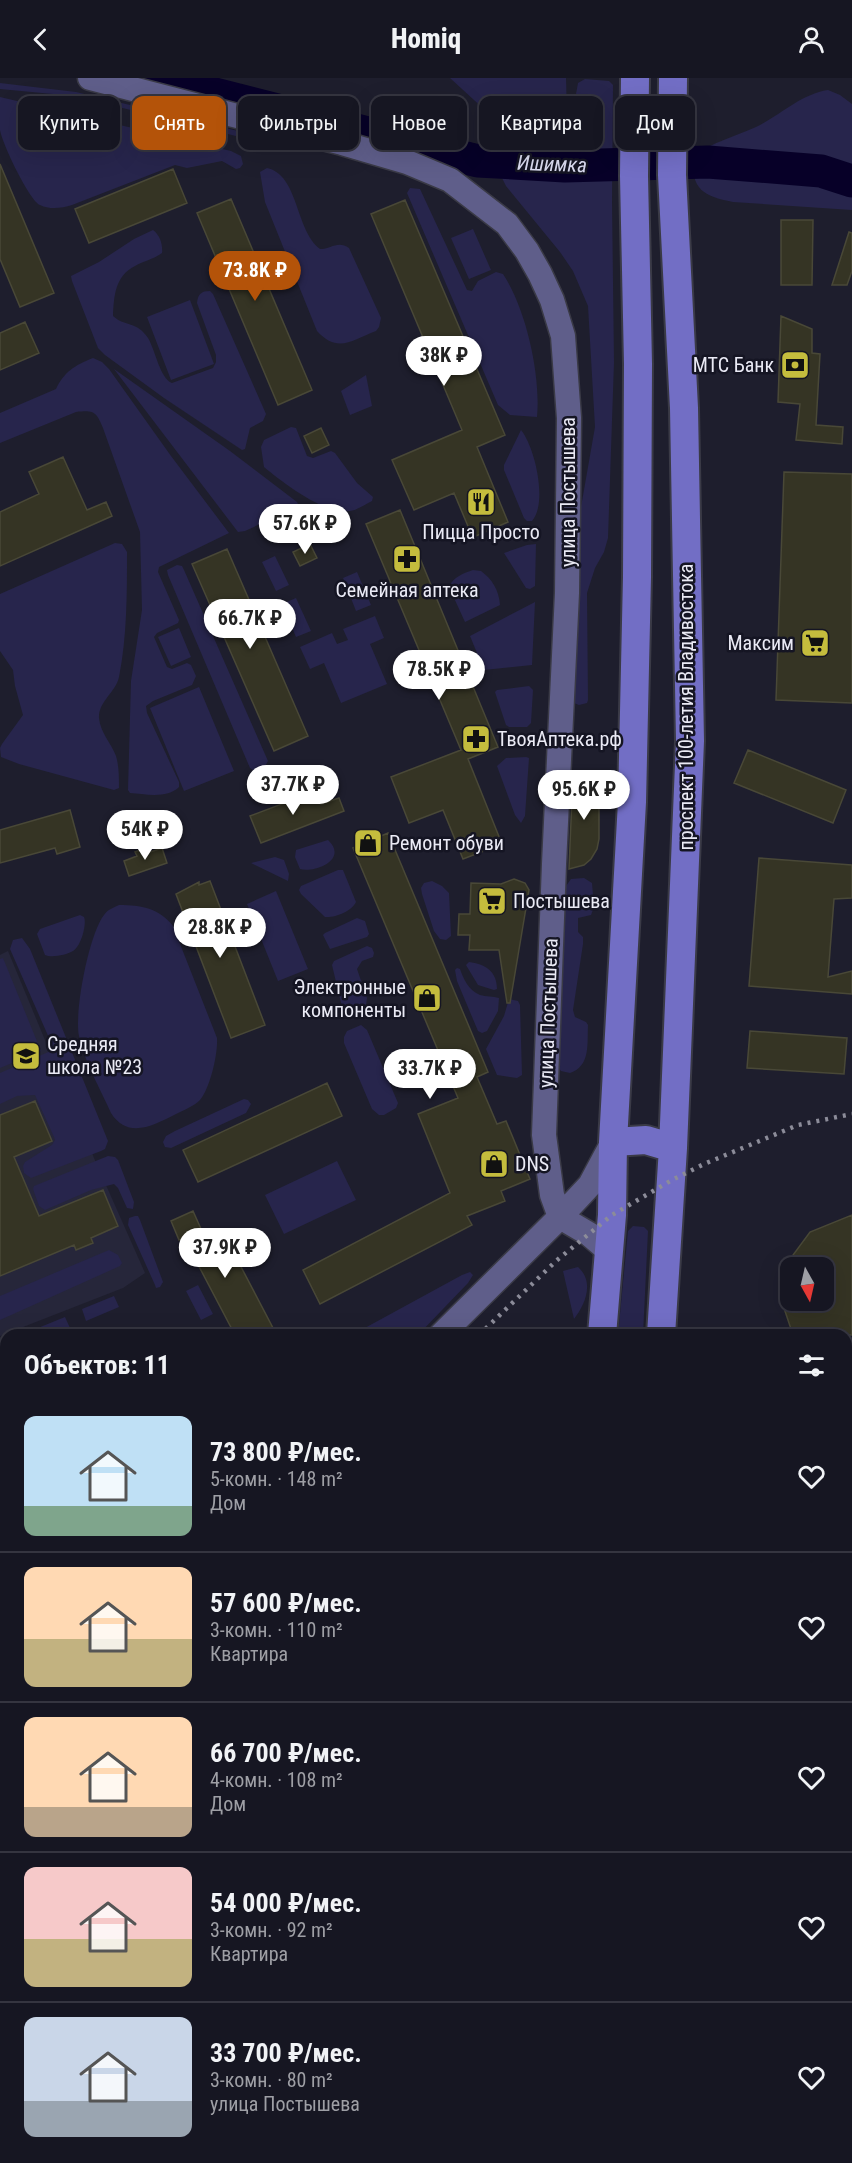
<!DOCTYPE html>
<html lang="ru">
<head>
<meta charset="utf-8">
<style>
	body { margin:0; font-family:"Roboto Condensed",sans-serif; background:#23232f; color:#f1f3f6; height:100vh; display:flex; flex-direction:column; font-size:22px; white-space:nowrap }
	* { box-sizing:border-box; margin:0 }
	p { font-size:20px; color:#9e9fa5 }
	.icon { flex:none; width:33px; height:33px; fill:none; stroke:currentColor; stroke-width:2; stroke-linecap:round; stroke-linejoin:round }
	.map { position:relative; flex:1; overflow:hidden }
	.side { position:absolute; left:0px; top:1251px; width:852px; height:834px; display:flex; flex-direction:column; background:#161622; border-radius:18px 18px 0 0; box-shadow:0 6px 24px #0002,0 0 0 2px #353540 }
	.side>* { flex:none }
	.guide { position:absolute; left:18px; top:18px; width:816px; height:54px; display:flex; gap:12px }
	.needle { width:39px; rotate:172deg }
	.controls { position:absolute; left:780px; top:1179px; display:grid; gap:12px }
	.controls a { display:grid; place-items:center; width:54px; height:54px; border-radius:12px; background:#161622; box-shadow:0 6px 24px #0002,0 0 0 2px #353540; font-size:30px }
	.price { position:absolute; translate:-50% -51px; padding:0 14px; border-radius:21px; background:#fff; color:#222; font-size:20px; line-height:39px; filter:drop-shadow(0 2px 3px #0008) }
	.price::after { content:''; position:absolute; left:50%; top:36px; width:18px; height:14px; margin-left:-9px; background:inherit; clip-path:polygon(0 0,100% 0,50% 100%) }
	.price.current { background:#b45309; color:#fff }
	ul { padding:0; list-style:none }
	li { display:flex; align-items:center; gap:18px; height:150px; padding:0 24px }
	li+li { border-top:2px solid #353540 }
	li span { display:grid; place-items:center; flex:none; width:168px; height:120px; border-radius:12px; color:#555 }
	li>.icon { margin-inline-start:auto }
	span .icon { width:72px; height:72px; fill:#fffc; stroke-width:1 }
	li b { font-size:26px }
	h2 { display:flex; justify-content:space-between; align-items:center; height:72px; padding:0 24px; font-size:26px }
	.tag { padding:0 21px; border-radius:12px; background:#161622; box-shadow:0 6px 24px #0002,0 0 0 2px #353540; font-size:21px; line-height:54px }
	.tag.current { background:#b45309; color:#fff }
	header { display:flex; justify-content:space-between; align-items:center; height:78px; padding:0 24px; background:#161622; font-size:27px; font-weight:800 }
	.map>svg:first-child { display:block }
	.built { fill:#26263a }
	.green { fill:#27254c }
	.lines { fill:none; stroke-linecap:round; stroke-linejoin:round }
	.river { stroke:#070028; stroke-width:33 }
	.building { fill:#353424; stroke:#494837; stroke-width:1.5 }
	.secondary-casing { stroke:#3a3a46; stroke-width:27 }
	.trunk-casing { stroke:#3a3a46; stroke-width:32 }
	.secondary { stroke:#5f5e8a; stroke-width:24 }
	.trunk { stroke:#726ec5; stroke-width:28 }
	.rail { stroke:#8c8c99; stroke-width:4.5; stroke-dasharray:3 6; stroke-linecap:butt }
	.labels { text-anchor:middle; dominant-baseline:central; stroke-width:5; stroke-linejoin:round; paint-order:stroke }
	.poi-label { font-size:20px; fill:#eaeaf5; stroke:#151523; text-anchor:start }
	.street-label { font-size:20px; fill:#eaeaf5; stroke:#151523 }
	.water-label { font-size:21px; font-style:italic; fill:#dcddf2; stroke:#151523 }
</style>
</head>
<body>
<header><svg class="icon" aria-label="back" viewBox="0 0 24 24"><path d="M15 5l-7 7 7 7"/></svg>Homiq<svg class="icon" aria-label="person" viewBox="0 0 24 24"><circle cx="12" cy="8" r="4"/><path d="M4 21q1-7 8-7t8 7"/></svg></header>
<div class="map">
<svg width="852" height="2085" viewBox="0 0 852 2085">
	<rect width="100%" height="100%" fill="#1e1e2d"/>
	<path class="built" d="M 8,873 L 94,1080 L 145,1195 L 123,1210 L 0,1258 L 0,877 Z"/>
	<path class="green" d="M 450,0 L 566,0 C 567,29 569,55 533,57 C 525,57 518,58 510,55 Z
		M 585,1 L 609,3 L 613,7 L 612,124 L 614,284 L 608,460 L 604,474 L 595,490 L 587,515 L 588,622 L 587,625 L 579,627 L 574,625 L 572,620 L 577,452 L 595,349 L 588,228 L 573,193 L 560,174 L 506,108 L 502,100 L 500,85 L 506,74 L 517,69 L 562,74 L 566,71 L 578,5 Z
		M 0,5 L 76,14 L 238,53 L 240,56 L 236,58 L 74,18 L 0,11 Z
		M 828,12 L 840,17 L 852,26 L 852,132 L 733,124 C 703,118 692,112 692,79 C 712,64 734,59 756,49 C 781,37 801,16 828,12 Z
		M 0,19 L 231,73 L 241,78 L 243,86 L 240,90 L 236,91 L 222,83 L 187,90 L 175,87 L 72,127 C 62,130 50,132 40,127 C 29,122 2,65 0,52 C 0,42 0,30 0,19 Z
		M 267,90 C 299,97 295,152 320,171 C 331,171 338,162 349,170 L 381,240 L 379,249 L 376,253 C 352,262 338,276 317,253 L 265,124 L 260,94 Z
		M 410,110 L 420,111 L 467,212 L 472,213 L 478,203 L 496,194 L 503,196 C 526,231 541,297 537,339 L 510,337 L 498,327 L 407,115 Z
		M 473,151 L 491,192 L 469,201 L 451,160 Z
		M 153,152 C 160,157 163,167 162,175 C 154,181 144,183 135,188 C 115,198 114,218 113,238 C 125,249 137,243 148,260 C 155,271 160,301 172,305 L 213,290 L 216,284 L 216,277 L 197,225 C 198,216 201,213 210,213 L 213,216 L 266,336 L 263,343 L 250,350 L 245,371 L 242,372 L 164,320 L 105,277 L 98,270 L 72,203 L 71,198 L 99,184 L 134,161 Z
		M 190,222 L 214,286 L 171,302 L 147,239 Z
		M 93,280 L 102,284 L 109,291 L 171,378 L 229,455 L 159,489 L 158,494 L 179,542 L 178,545 L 157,555 L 154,559 L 167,589 L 172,591 L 187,585 L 191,587 L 196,598 L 192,607 L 153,623 L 146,628 L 147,635 L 179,704 L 179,709 C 167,721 145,716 130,715 L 128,712 L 131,603 L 142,532 L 140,454 L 103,350 C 96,334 95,332 76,334 L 0,365 L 0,335 L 56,311 C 64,294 75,287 93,280 Z
		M 114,291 L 230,373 L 297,424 L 299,428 L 245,453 L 238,454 Z
		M 366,297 L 372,328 L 350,337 L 341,313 Z
		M 291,349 L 296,350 L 307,378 L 313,380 L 331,373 L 335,375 L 357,405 L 373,419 L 372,423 C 365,426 358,432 350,433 C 326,438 282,404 264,389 L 261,369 L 264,362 Z
		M 521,352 C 535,369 548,425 532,443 L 527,443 L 524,440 L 504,392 L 504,387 Z
		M 115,465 L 122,466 L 127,474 C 127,515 127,559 119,599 C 116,614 98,624 99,640 C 100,654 111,665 116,678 C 119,688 119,699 119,710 L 114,712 L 19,686 L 1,679 L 0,670 L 2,666 L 23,637 L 15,608 L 13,592 L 0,573 L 0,516 Z
		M 536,466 L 535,508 L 530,511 L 526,510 L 504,475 L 527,467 Z
		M 275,478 L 289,507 L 276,513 L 262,484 Z
		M 177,487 L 182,488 L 184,492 L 268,683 L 264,690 L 254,693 L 250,690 L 168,497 L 167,492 Z
		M 473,492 L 481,493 C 492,501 499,512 500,527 L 465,544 L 449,509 C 453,499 464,495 473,492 Z
		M 357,494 L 371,527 L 356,533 L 343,500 Z
		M 296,520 L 311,553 L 296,559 L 282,526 Z
		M 535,524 L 532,587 L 484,592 L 470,558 Z
		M 375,538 L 384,560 L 370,566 L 387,606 L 341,625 L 324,585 L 310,591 L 300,569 L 332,555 L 337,566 L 348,562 L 343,551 Z
		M 179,550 L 191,579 L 171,588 L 158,559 Z
		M 529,608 L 533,612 L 531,645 L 527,649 L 509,649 L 506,647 L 495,614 L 497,612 Z
		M 199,609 L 234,693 L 184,713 L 150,630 Z
		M 526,679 L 529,680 L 525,738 L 521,745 L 515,737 L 497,688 L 506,680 Z
		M 328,762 C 349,782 314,795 300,791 L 295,779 L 296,772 Z
		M 275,779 L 284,782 L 289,796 L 288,803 L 251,785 Z
		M 338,792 L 343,792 L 356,824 C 352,833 335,840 325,839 L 301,816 L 299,812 L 301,808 Z
		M 584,800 L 592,805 L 594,829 L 591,837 L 578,840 L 578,854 L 583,859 L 583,866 L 573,932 L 575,939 L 586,944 L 588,947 C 587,965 591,988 570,995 L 561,993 L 556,986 L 566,808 L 571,801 Z
		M 432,803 L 442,808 L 449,815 L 451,858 L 446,862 L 440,861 L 434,853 L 422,816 L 421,810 L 424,805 Z
		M 276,813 L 308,891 L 278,903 L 247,826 Z
		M 119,827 C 141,827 159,830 173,848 L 217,960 C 218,976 210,1010 200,1022 C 194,1028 184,1032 176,1036 C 154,1047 128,1062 111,1035 C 101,1012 84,983 79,958 C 74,934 89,856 104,837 C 108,831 113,830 119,827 Z
		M 80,837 L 84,839 C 87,846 81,869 73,873 C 66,877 52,880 45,877 L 37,856 L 40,851 Z
		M 357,840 L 365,843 L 369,856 L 367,859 L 330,871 L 323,857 L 325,855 Z
		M 22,860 L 30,871 L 108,1063 L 105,1071 L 101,1073 L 31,1100 L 24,1095 L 23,1088 L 25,1084 L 52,1067 L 55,1062 L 54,1059 L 35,1017 L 17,1018 L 0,1026 L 0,995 L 53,972 L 53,969 L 10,871 L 13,862 Z
		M 367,868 L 372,870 L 374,875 L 373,879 L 362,883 L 357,891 L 367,920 L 366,927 L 352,936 L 346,935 L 342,929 L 332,887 L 334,883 Z
		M 3,880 L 41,973 L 0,990 L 0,881 Z
		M 469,884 C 485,886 497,893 497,911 L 494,912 L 478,907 L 466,887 Z
		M 457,890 L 460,891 C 463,900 469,913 480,917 C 486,919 493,918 499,920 L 498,933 L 487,953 L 482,955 L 478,953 L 457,903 L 455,892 Z
		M 509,921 L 518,923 L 520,927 L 522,997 L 517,1000 L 497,997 L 486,971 L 504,938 Z
		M 361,947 L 367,952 L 398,1025 L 396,1030 L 384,1037 L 379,1037 L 372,1031 L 344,965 L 344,959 L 347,953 Z
		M 244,1021 L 248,1022 L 251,1026 L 246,1035 L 171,1070 L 165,1069 L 163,1064 L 166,1058 L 175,1053 Z
		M 108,1078 L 115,1079 L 118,1082 L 134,1124 L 133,1131 L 127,1130 L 118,1110 L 114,1106 L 91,1112 L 45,1132 L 39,1128 L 33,1111 L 34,1108 Z
		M 337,1083 L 356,1122 L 284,1156 L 265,1117 Z
		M 135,1138 L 138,1138 L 140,1142 L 163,1204 L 160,1209 L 156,1210 L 155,1207 L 128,1147 L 129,1140 Z
		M 633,1148 L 644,1149 L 648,1153 L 643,1257 L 618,1257 L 628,1153 Z
		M 109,1172 L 118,1177 L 122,1185 L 120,1188 L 0,1242 L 0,1218 Z
		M 578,1189 C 595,1204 585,1227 574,1241 L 563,1193 Z
		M 470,1194 L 473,1197 L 468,1205 L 418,1257 L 352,1257 L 462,1197 Z
		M 198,1207 L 213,1236 L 201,1242 L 186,1213 Z
		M 114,1218 L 119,1229 L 86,1243 L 82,1231 Z
		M 65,1239 L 70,1250 L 53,1257 L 36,1257 L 33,1252 Z
		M 0,1442 L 6,1449 L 6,1586 L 0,1590 Z
		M 606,2079 L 757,2079 L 759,2085 L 605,2085 Z"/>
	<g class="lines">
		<path class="river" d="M 152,0 L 478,83 L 565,88 L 708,84 L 821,93 L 852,103"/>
	</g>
	<path class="building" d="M 0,86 L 54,215 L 20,229 L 0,181 Z
		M 173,91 L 187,125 L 89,165 L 75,131 Z
		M 231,121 L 312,312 L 278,327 L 197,135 Z
		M 405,122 L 505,357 L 477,369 L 508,444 L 476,458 L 474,451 L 470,453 L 454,415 L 414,432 L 392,382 L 462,352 L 371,136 Z
		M 781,142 L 813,142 L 812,207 L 781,207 Z
		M 849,154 L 852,155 L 852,193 L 847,207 L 832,207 Z
		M 781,238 L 812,251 L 812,275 L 820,276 L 816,347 L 843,349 L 842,366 L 796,362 L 800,326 L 778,324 Z
		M 25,244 L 39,275 L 0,292 L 0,255 Z
		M 321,350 L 329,367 L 312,375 L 304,358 Z
		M 63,379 L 87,432 L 106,424 L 112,438 L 0,488 L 0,434 L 39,416 L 29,394 Z
		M 784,394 L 852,396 L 852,625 L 776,622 Z
		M 400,432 L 498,669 L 468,681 L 502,766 L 463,781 L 443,732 L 409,745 L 391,699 L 461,672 L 366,446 Z
		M 310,466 L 317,480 L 300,488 L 293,474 Z
		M 227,471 L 308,658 L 274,673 L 192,486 Z
		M 748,672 L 846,712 L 833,745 L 734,705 Z
		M 573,695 L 594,699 L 599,719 L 599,761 L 597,771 L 591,781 L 584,787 L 569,791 Z
		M 316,713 L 321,726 L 339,720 L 344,733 L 261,765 L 250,738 Z
		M 70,732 L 80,769 L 57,776 L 55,770 L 0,785 L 0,752 Z
		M 388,755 L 488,994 L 477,999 L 497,1046 L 506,1043 L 530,1101 L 501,1113 L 505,1123 L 467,1138 L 472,1147 L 320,1226 L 303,1192 L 450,1115 L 418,1036 L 458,1020 L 353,770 Z
		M 148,769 L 150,774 L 162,770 L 167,785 L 129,798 L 124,783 L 137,778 L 135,774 Z
		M 759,780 L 852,787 L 852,820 L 834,821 L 828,899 L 852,893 L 852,916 L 749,908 Z
		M 514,801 L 525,805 L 529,812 L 510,925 L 507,925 L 499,872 L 469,872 L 470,857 L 458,857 L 459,836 L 470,836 L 471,805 L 501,806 Z
		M 210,803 L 265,947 L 231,960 L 176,816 L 199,804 L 199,807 Z
		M 750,953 L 847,960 L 844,996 L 747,990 Z
		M 327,1005 L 342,1038 L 198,1104 L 183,1072 Z
		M 35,1023 L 52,1063 L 14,1079 L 39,1138 L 103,1112 L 118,1148 L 91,1160 L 93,1165 L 76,1172 L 74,1167 L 0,1198 L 0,1037 Z
		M 193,1133 L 210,1171 L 227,1162 L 273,1250 L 260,1257 L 235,1257 L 184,1160 L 179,1162 L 171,1143 Z
		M 852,1137 L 852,1257 L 793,1257 L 785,1233 L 784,1222 L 824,1222 L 824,1190 L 789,1190 L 793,1177 L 810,1154 Z"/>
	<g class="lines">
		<g class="secondary-casing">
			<path id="secondary" d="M 90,0 L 342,65 L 407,84 L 450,102 L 507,146 L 527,173 L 540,196 L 552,222 L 563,258 L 569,340 L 567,515 L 554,786 L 544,1057 L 552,1117 L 560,1139
				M 560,1139 L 589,1156 L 609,1173
				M 441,1257 L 560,1139 L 590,1107 L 613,1064
				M 0,1616 L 6,1612"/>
		</g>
		<g class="trunk-casing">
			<path id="trunk" d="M 613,1064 L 646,1062 L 673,1070
				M 602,1257 L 612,1137 L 613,1064 L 632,724 L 637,499 L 638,286 L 634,98 L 635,0
				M 661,1257 L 673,1070 L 690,663 L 684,330 L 672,97 L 673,0
				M 495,2085 L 496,2079
				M 560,2085 L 561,2079"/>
		</g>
		<use href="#secondary" class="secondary"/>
		<use href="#trunk" class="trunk"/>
		<path class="rail" d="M 479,1257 L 556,1183 L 612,1137 L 672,1102 L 704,1086 L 798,1047 L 852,1036
			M 0,1666 L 6,1662"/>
	</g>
	<defs>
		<g id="bank-square" transform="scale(1.5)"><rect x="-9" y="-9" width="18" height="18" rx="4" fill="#c4bc3d" stroke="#151523"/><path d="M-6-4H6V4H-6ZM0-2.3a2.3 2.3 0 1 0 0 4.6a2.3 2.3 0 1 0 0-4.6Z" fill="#111"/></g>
		<g id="restaurant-square" transform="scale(1.5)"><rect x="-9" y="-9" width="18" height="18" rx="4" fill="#c4bc3d" stroke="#151523"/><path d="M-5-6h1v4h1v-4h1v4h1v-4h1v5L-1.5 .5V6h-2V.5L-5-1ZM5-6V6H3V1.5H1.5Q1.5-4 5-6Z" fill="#111"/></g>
		<g id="pharmacy-square" transform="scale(1.5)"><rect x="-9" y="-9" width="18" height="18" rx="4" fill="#c4bc3d" stroke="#151523"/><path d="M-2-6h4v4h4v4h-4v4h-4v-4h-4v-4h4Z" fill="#111"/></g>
		<g id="supermarket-square" transform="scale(1.5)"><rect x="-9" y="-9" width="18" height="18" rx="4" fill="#c4bc3d" stroke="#151523"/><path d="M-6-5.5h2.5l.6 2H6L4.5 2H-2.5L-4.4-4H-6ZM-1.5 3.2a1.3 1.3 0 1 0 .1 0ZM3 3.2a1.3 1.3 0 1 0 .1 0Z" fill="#111"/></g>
		<g id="shop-square" transform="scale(1.5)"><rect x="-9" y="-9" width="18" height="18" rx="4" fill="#c4bc3d" stroke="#151523"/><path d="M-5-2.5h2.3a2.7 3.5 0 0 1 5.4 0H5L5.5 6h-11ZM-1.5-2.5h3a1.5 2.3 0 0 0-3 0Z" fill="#111"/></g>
		<g id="school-square" transform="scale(1.5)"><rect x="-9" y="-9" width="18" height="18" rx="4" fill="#c4bc3d" stroke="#151523"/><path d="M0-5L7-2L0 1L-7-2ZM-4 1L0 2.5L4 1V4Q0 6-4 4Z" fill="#111"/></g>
	</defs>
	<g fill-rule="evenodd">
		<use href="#bank-square" x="795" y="287"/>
		<use href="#restaurant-square" x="481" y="424"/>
		<use href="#pharmacy-square" x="407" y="481"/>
		<use href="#supermarket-square" x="815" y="565"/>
		<use href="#pharmacy-square" x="476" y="661"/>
		<use href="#shop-square" x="368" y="765"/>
		<use href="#supermarket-square" x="492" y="823"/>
		<use href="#shop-square" x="427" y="920"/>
		<use href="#school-square" x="26" y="978"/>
		<use href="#shop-square" x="494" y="1086"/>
	</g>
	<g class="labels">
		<g class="poi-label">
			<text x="774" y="287" text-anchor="end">МТС Банк</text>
			<text x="481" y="454" text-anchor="middle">Пицца Просто</text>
			<text x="407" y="512" text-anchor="middle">Семейная аптека</text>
			<text x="794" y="565" text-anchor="end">Максим</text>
			<text x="497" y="661">ТвояАптека.рф</text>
			<text x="389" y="765">Ремонт обуви</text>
			<text x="513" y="823">Постышева</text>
			<text x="406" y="909" text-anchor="end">Электронные<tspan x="406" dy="23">компоненты</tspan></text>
			<text x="47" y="966">Средняя<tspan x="47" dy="23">школа №23</tspan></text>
			<text x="515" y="1086">DNS</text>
		</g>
		<g class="street-label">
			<text transform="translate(568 414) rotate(-90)">улица Постышева</text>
			<text transform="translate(686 629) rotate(-90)">проспект 100-летия Владивостока</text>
			<text transform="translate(548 935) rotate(-88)">улица Постышева</text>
		</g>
		<g class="water-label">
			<text transform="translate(552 86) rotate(2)">Ишимка</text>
		</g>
	</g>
</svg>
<div class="controls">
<a><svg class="needle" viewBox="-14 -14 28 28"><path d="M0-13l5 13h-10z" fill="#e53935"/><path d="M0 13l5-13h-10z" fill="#9e9fa5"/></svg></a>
</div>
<b class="price current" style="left:255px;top:224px">73.8K ₽</b>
<b class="price" style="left:444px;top:309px">38K ₽</b>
<b class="price" style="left:305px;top:477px">57.6K ₽</b>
<b class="price" style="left:250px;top:572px">66.7K ₽</b>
<b class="price" style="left:439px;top:623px">78.5K ₽</b>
<b class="price" style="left:293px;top:738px">37.7K ₽</b>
<b class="price" style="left:584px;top:743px">95.6K ₽</b>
<b class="price" style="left:145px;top:783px">54K ₽</b>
<b class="price" style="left:220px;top:881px">28.8K ₽</b>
<b class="price" style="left:430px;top:1022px">33.7K ₽</b>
<b class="price" style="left:225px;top:1201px">37.9K ₽</b>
<div class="guide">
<a class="tag">Купить</a>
<a class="tag current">Снять</a>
<a class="tag">Фильтры</a>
<a class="tag">Новое</a>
<a class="tag">Квартира</a>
<a class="tag">Дом</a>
</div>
<section class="side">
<h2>Объектов: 11<svg class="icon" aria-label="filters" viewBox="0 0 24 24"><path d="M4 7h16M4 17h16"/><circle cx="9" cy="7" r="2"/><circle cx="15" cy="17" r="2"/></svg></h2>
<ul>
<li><span style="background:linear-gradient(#bfe0f5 75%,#7fa58c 0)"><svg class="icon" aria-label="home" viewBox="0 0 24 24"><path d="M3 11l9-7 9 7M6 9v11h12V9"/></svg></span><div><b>73 800 ₽/мес.</b><p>5-комн. · 148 m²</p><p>Дом</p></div><svg class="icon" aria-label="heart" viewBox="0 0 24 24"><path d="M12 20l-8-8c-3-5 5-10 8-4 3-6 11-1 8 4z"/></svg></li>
<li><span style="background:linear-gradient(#ffd9b3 60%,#c2b280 0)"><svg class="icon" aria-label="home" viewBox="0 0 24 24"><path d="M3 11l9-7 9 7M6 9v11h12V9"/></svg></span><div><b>57 600 ₽/мес.</b><p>3-комн. · 110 m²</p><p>Квартира</p></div><svg class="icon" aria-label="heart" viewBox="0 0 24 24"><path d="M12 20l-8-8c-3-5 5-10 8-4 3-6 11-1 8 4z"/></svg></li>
<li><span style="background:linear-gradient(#ffd9b3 75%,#b9a48a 0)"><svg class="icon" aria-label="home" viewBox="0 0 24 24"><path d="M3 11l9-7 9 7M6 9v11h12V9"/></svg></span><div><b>66 700 ₽/мес.</b><p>4-комн. · 108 m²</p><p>Дом</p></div><svg class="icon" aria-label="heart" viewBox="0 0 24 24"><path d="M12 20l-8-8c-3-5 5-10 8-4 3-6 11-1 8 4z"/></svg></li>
<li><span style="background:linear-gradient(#f6c9c9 60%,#c2b280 0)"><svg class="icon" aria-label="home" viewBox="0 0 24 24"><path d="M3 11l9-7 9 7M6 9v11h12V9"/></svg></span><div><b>54 000 ₽/мес.</b><p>3-комн. · 92 m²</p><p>Квартира</p></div><svg class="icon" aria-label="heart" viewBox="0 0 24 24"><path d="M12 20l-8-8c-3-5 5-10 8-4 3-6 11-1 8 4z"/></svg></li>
<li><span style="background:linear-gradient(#c9d6e8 70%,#9aa5b1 0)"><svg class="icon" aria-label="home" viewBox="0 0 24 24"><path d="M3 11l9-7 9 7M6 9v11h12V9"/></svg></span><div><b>33 700 ₽/мес.</b><p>3-комн. · 80 m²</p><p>улица Постышева</p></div><svg class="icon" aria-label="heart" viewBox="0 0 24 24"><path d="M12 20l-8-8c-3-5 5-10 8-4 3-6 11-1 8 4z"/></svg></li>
</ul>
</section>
</div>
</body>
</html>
